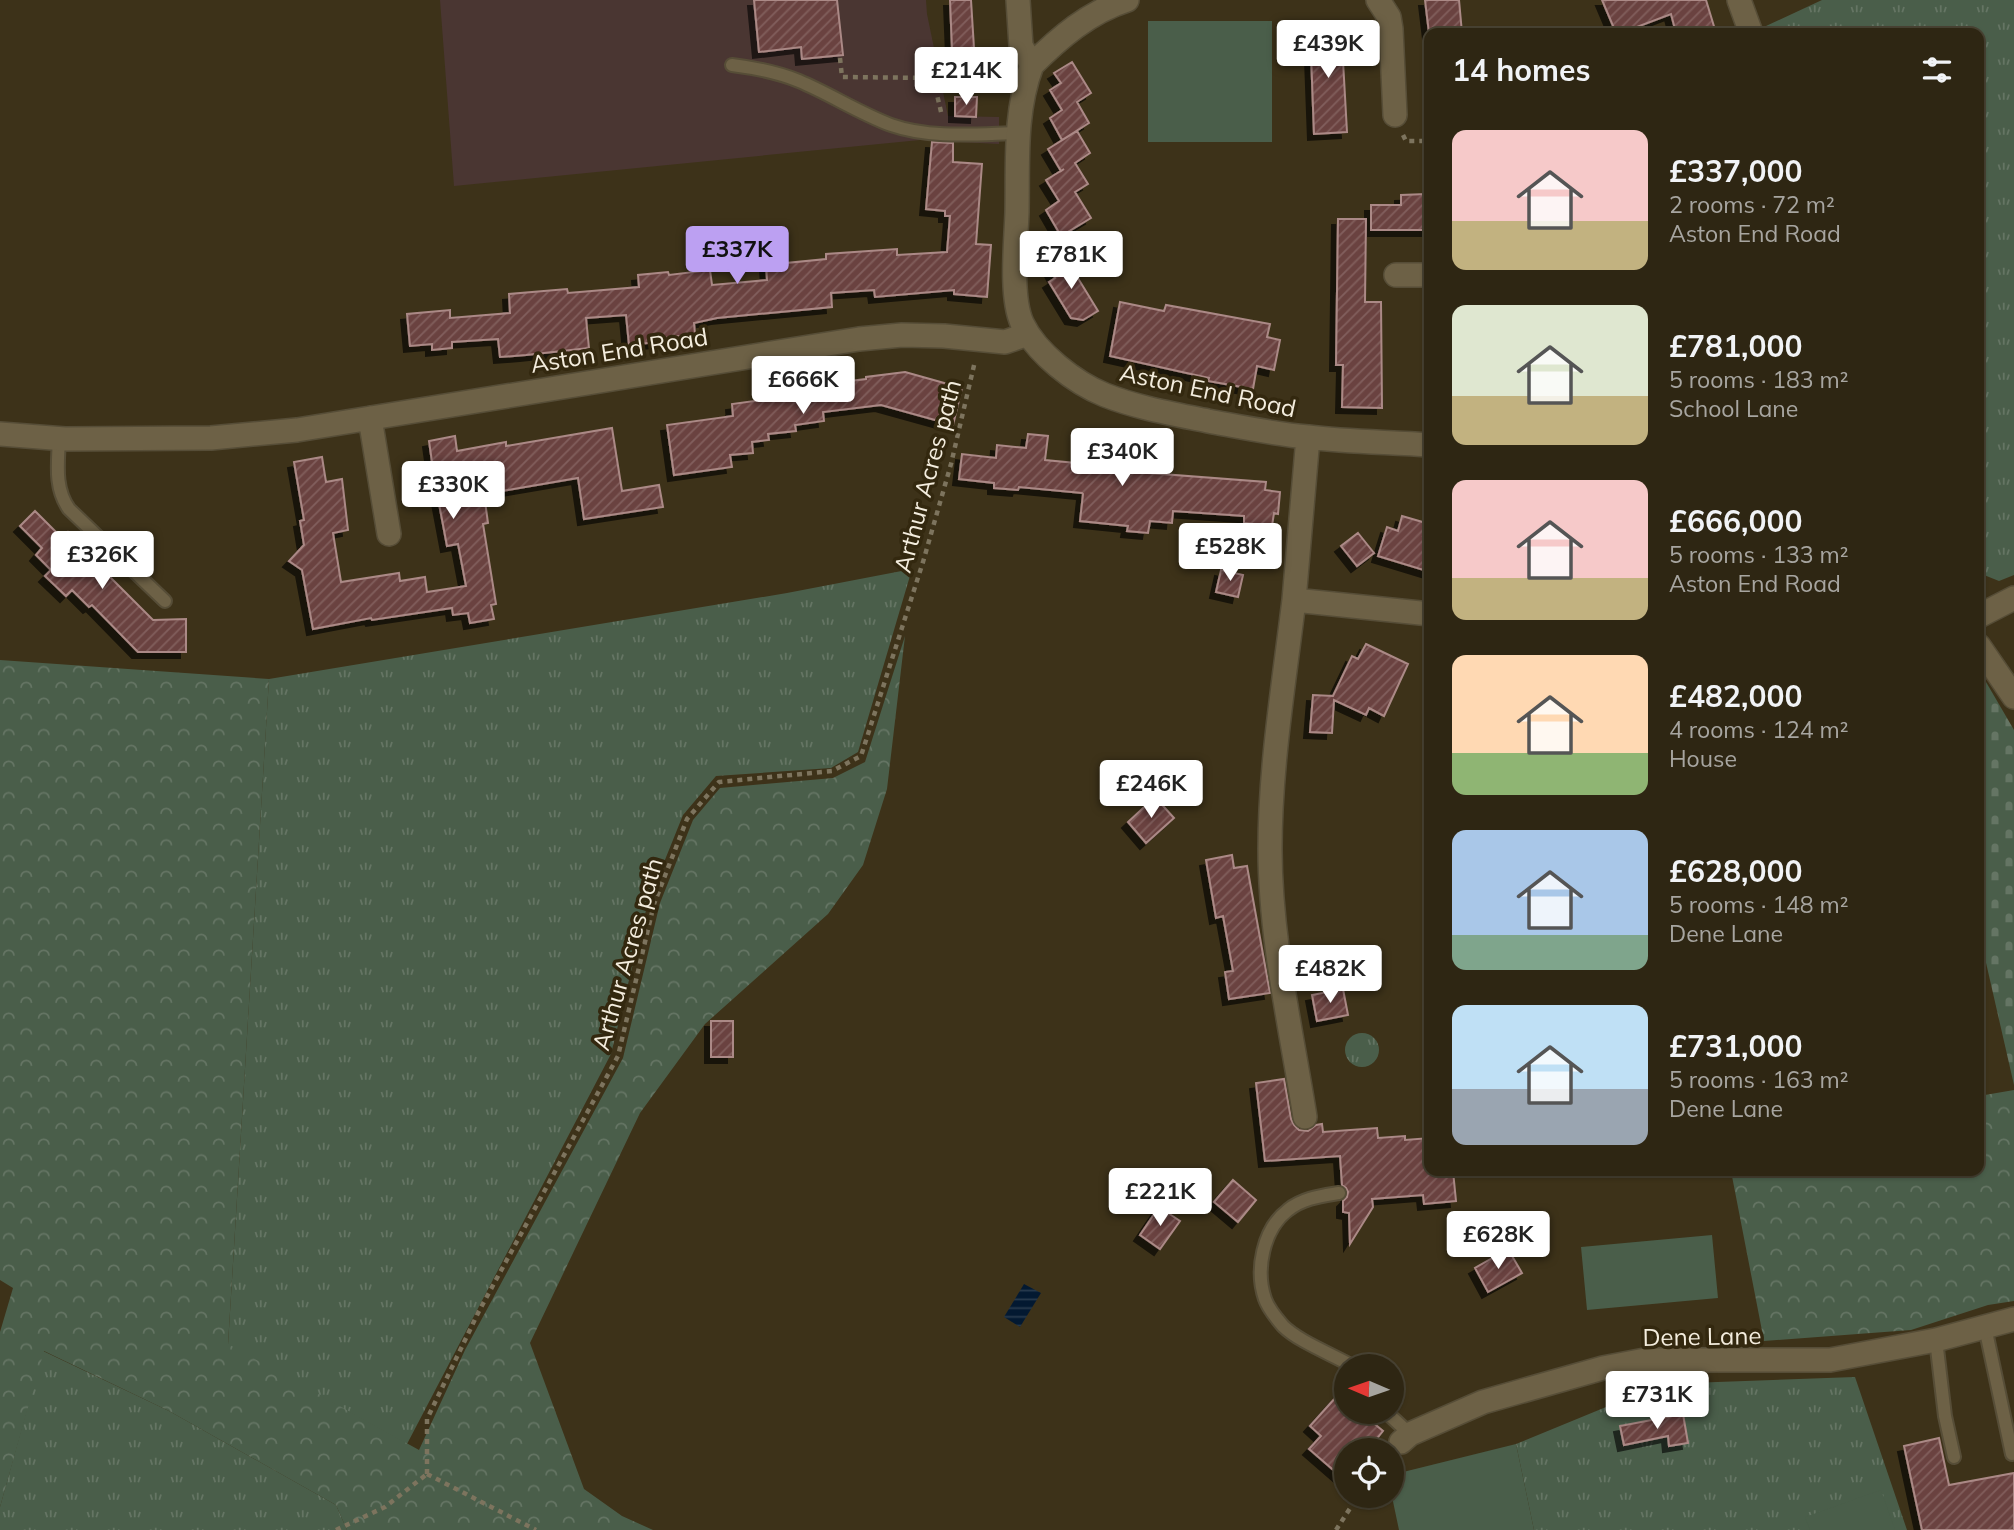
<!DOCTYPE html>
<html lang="en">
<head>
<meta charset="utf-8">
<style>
	body { margin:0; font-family:Mulish,sans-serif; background:#3a3221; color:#f1f3f6; height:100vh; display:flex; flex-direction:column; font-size:26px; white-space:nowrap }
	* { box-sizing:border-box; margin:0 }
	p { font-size:23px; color:#a7a5a0 }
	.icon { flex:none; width:38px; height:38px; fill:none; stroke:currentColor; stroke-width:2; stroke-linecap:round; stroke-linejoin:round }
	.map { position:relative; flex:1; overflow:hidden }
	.sheet { position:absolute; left:1424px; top:28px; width:560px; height:1148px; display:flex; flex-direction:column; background:#2e2613; border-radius:14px; box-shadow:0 2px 5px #0004,0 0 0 2px #494333 }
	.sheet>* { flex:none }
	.needle { width:46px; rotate:272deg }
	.tools { position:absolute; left:1334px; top:1354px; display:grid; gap:14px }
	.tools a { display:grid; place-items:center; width:70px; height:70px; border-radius:50%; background:#2e2613; box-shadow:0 2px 5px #0004,0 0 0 2px #494333; font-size:35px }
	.price { position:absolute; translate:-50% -60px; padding:0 16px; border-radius:7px; background:#fff; color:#222; font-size:23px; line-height:46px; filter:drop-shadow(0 2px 4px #0008) }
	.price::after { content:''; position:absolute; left:50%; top:42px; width:21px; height:16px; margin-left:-10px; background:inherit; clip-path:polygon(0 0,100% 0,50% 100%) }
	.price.on { background:#bca0f2; color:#111 }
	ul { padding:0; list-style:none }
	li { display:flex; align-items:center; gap:21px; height:175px; padding:0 28px }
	li span { display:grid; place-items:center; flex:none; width:196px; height:140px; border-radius:14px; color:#555 }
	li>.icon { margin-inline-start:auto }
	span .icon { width:84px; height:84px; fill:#fffc; stroke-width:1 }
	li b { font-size:30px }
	h2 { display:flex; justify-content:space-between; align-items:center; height:84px; padding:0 28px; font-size:30px }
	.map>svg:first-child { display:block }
	.education { fill:#4a3632 }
	.grass { fill:url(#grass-tufts) }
	.forest { fill:url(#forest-crowns) }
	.cemetery { fill:url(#cemetery-stones) }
	.pitch { fill:#4a5e4a }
	.water { fill:url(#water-rules) }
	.building { fill:url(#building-hatch); stroke:#ab8986; stroke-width:2; filter:url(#shadow) }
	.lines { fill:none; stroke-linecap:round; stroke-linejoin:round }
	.lane-casing { stroke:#564d37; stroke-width:16 }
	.street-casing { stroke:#564d37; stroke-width:26 }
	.path { stroke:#7d745e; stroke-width:4.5; stroke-dasharray:5 5; stroke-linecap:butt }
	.lane { stroke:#6d6146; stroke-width:12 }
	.street { stroke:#6d6146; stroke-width:23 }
	.labels { text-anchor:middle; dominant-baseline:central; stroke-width:7; stroke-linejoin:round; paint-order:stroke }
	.street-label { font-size:24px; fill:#f4edde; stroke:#33280f }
</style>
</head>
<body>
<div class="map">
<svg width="2014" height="1530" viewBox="0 0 2014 1530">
	<defs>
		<pattern id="grass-tufts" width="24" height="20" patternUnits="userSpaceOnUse" patternTransform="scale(1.75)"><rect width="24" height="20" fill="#4a5e4a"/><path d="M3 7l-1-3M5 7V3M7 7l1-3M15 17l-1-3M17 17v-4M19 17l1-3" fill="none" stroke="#657564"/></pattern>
		<pattern id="forest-crowns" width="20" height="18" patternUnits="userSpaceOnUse" patternTransform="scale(1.75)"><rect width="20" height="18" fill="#4a5e4a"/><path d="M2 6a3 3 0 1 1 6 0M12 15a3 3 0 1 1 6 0" fill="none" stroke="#657564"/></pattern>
		<pattern id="cemetery-stones" width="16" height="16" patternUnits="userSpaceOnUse" patternTransform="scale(1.75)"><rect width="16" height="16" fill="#4a5e4a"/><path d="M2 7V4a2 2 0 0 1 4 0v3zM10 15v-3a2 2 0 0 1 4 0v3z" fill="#657564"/></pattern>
		<pattern id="water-rules" width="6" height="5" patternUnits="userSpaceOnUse" patternTransform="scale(1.75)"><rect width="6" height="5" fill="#031931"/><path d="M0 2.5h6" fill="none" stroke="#283b4e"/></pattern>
		<pattern id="building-hatch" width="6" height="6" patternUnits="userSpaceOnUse" patternTransform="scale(1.75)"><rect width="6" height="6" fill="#6b4341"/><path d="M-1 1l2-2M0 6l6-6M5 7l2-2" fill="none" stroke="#815e5c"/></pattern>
		<filter id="shadow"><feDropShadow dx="-6" dy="6" stdDeviation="0" flood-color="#0009"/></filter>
	</defs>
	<rect width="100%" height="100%" fill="#3d3219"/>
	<path class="education" d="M 440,0 L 926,0 L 927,14 L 948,116 L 999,117 L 999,144 L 920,140 L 454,186 Z"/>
	<path class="grass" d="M 1822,0 L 2014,0 L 2014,575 L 1999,581 L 1979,573 L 1979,33 L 1768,33 L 1766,26 Z
		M 912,569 L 858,752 L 831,768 L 716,776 L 683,815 L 648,902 L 611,1054 L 407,1444 L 228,1345 L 269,679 L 787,593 Z
		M1345 1050a17 17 0 1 1 34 0a17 17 0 1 1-34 0Z
		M 43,1351 L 169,1411 L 336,1505 L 347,1530 L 0,1530 L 0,1507 Z
		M 1855,1377 L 1907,1530 L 1534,1530 L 1516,1444 L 1662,1384 Z"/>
	<path class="forest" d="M 905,636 L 887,789 L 863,865 L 828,914 L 705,1024 L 640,1113 L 530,1343 L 584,1489 L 622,1516 L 653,1530 L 347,1530 L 336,1505 L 169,1411 L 44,1351 L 0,1507 L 0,1332 L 13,1288 L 0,1280 L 0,660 L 269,679 L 228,1344 L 419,1450 L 465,1350 L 623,1058 L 660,903 L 693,820 L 720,788 L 833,778 L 865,762 Z
		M 2014,1090 L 2014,1301 L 1988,1305 L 1911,1330 L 1764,1341 L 1731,1171 L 1979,1171 L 1979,1096 Z"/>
	<path class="cemetery" d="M 1979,670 L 2014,730 L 2014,1085 L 1979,932 Z"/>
	<path class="pitch" d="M 1148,21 L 1272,21 L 1272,142 L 1148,142 Z
		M 1712,1235 L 1718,1298 L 1587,1310 L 1581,1247 Z
		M 1516,1444 L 1534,1530 L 1399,1530 L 1391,1492 L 1391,1475 Z
		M 1881,1490 L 1895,1530 L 1810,1530 L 1805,1517 Z"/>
	<path class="water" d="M 1024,1284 L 1041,1293 L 1020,1327 L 1004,1317 Z"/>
	<path class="building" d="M 754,0 L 837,0 L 843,55 L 802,59 L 801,47 L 759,52 Z
		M 950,0 L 971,0 L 974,48 L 952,49 Z
		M 1425,0 L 1459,0 L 1462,33 L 1429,33 Z
		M 1602,0 L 1706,0 L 1716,33 L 1676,33 L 1671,14 L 1621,33 L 1616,33 Z
		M 1341,25 L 1347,132 L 1314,134 L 1310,27 Z
		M 1072,62 L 1091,93 L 1077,102 L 1089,123 L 1062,140 L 1050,118 L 1062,110 L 1050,90 L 1061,83 L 1054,73 Z
		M 955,97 L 977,97 L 976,117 L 955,116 Z
		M 1077,131 L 1090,153 L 1075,163 L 1088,184 L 1075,192 L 1091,218 L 1061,236 L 1046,210 L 1059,201 L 1046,180 L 1064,169 L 1061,171 L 1048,149 Z
		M 932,142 L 953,143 L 953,162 L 982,164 L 976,244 L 991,245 L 987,297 L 954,294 L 954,290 L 875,297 L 874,290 L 831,293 L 832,307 L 717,318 L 694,323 L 695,334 L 657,339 L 657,342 L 629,345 L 626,315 L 586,318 L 589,348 L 526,355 L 500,357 L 498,339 L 452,342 L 452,348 L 432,350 L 432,344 L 410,346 L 407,314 L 450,310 L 450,318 L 510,313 L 509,294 L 567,289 L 568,293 L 639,287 L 638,275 L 668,272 L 669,275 L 710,270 L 712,285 L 767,280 L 766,265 L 826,259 L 826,254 L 897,249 L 897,255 L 947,252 L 950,216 L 945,216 L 945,211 L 926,209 Z
		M 1426,194 L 1426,204 L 1430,204 L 1430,230 L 1371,230 L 1371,205 L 1401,205 L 1401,195 Z
		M 1338,219 L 1366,219 L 1365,302 L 1381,302 L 1382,408 L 1342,407 L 1343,365 L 1336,365 Z
		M 1065,257 L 1098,311 L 1083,320 L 1071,318 L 1049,282 L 1055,278 L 1049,267 Z
		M 1120,302 L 1164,311 L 1166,305 L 1270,324 L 1267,337 L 1280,340 L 1274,370 L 1257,366 L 1253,389 L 1208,381 L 1209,378 L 1110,356 Z
		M 905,372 L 962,388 L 953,425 L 881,405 L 823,412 L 824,421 L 795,425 L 796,431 L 768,434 L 769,440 L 752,442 L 753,453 L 730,455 L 732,467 L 674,475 L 667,425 L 733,416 L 732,404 L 762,400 L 761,393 L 825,386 L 825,384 L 866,379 L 866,377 Z
		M 612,428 L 622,491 L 659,485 L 663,507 L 584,519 L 578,478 L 484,494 L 488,523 L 483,524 L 496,604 L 491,605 L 494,619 L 470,623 L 468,613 L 453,615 L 452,608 L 372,620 L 371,618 L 313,629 L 302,570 L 289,561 L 304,545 L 300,521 L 304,520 L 294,462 L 322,457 L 326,482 L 342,479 L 348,530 L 333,533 L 341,582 L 399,573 L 400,581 L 425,577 L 427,592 L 466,586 L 458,544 L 447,546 L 437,493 L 421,496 L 417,472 L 433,469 L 429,441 L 455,436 L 457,451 L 506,442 L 506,446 Z
		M 1028,434 L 1048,436 L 1045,460 L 1108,466 L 1109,457 L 1150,461 L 1149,473 L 1266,482 L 1265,490 L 1280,492 L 1278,514 L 1274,513 L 1272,526 L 1244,523 L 1244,516 L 1173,511 L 1172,523 L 1150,521 L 1148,533 L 1127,531 L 1128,526 L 1080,521 L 1083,494 L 1082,493 L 1019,487 L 1018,490 L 994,488 L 994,483 L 959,479 L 962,454 L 996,458 L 997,445 L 1026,448 Z
		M 35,511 L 62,538 L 68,532 L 111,574 L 109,576 L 153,620 L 186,619 L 186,652 L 138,652 L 92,605 L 89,607 L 72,590 L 66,596 L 45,576 L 51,570 L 36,555 L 42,548 L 20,526 Z
		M 1402,516 L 1426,523 L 1423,536 L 1430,538 L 1430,572 L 1378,556 L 1387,527 L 1398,531 Z
		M 1358,533 L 1374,553 L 1357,566 L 1341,546 Z
		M 1221,570 L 1243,575 L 1238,597 L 1216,592 Z
		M 1366,644 L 1408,664 L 1384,716 L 1369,708 L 1366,715 L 1334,700 L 1332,733 L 1310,732 L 1313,695 L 1333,696 L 1352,656 L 1358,659 Z
		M 1155,797 L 1174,818 L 1146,843 L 1128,822 Z
		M 1232,855 L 1234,868 L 1247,866 L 1270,993 L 1229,999 L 1225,972 L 1233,971 L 1223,916 L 1216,918 L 1206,860 Z
		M 1343,989 L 1348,1015 L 1317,1021 L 1312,995 Z
		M 711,1021 L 733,1021 L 733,1057 L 711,1057 Z
		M 1284,1079 L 1291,1119 L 1294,1125 L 1299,1130 L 1308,1131 L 1316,1125 L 1322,1124 L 1323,1132 L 1377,1128 L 1378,1138 L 1405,1136 L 1405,1140 L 1430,1138 L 1430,1171 L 1453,1171 L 1456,1201 L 1424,1204 L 1423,1195 L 1372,1199 L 1373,1207 L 1350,1244 L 1349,1213 L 1343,1212 L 1343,1201 L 1347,1197 L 1348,1192 L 1346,1188 L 1342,1185 L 1340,1156 L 1265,1161 L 1256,1083 Z
		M 1233,1180 L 1256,1200 L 1238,1222 L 1214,1202 Z
		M 1159,1207 L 1180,1221 L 1160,1249 L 1140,1235 Z
		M 1508,1249 L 1522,1273 L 1488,1292 L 1475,1268 Z
		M 1337,1396 L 1346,1404 L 1346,1412 L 1355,1412 L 1362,1419 L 1365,1416 L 1383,1431 L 1367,1451 L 1346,1451 L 1346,1481 L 1309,1449 L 1321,1436 L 1310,1426 Z
		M 1683,1414 L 1688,1443 L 1669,1446 L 1668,1436 L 1624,1445 L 1620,1426 Z
		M 1939,1438 L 1949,1485 L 2014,1473 L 2014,1530 L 1922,1530 L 1904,1446 Z"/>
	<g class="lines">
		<g class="lane-casing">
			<path id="lane" d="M 732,65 C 756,68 777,72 799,81 C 830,94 859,113 891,125 C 931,139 977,134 1018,133
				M 59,438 C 58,463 54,488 69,509 L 165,601
				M 1339,1193 C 1321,1196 1303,1198 1288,1210 C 1263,1229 1255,1270 1265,1299 C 1268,1308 1277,1319 1283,1326 C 1299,1342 1334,1355 1354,1367
				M 1985,1327 L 2012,1454
				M 1936,1340 L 1945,1416 L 1954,1457
				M 1386,1412 L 1410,1434"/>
		</g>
		<g class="street-casing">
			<path id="street" d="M 1018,0 L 1021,46 L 1032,65 C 1014,112 1018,163 1017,212 C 1016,242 1010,296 1022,323 C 1036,353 1075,383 1105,395 C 1138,408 1174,414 1208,421 C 1241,427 1274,434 1308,437 C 1348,442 1389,442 1430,445
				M 1378,0 L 1389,17 L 1391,29 L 1395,115
				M 1739,0 L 1751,33
				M 1032,65 C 1059,38 1089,12 1127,0
				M 1396,275 L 1430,275
				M 370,418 L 389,534
				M 0,434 L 65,439 L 211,438 L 297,430 L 859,339 L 902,335 L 944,336 L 1005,342 L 1028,334
				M 1308,437 L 1294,600 L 1430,614
				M 1294,600 C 1284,683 1270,766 1270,849 C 1270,938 1291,1029 1305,1117
				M 1979,616 L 2014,598
				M 1979,646 L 2014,697
				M 1401,1442 L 1410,1434 L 1483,1402 L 1603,1368 L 1645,1360 L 1830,1360 L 1936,1340 L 2014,1319"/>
		</g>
		<path class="path" d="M 840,58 L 842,77 L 933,78 L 942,116
			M 1403,135 L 1406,141 L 1430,141
			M 427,1474 L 427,1419 L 479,1311 L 618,1056 L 654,904 L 687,819 L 719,782 L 832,771 L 861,756 L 923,562 L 951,464 L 975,361
			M 427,1474 L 536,1530
			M 336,1530 L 385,1507 L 427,1474
			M 1336,1530 L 1358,1496"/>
		<use href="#lane" class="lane"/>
		<use href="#street" class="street"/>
	</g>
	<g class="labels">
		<g class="street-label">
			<text transform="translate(619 350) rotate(-9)">Aston End Road</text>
			<text transform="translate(1208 390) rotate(12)">Aston End Road</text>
			<text transform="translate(927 476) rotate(-75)">Arthur Acres path</text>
			<text transform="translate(627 954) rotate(-74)">Arthur Acres path</text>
			<text transform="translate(1702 1336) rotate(-1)">Dene Lane</text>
		</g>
	</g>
</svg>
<div class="tools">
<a><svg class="needle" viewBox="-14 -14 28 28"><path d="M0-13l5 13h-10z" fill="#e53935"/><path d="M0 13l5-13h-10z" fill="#a7a5a0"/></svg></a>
<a><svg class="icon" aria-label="locate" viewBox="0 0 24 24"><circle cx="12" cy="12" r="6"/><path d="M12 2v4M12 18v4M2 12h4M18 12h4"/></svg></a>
</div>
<b class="price" style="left:1328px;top:80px">£439K</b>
<b class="price" style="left:966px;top:107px">£214K</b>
<b class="price on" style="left:737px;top:286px">£337K</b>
<b class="price" style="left:1071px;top:291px">£781K</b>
<b class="price" style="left:803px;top:416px">£666K</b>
<b class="price" style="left:1122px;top:488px">£340K</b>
<b class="price" style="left:453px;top:521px">£330K</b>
<b class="price" style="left:1230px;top:583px">£528K</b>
<b class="price" style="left:102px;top:591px">£326K</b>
<b class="price" style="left:1151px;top:820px">£246K</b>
<b class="price" style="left:1330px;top:1005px">£482K</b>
<b class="price" style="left:1160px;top:1228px">£221K</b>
<b class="price" style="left:1498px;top:1271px">£628K</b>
<b class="price" style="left:1657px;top:1431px">£731K</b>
<section class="sheet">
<h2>14 homes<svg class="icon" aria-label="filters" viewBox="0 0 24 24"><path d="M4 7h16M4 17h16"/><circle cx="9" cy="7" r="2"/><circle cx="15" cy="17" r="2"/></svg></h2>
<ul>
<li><span style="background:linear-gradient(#f6c9c9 65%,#c2b280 0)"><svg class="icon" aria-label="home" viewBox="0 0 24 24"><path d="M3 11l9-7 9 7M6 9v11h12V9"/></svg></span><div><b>£337,000</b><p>2 rooms · 72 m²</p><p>Aston End Road</p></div></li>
<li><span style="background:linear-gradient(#dfe7d0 65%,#c2b280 0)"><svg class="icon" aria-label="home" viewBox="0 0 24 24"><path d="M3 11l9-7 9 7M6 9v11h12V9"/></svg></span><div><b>£781,000</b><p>5 rooms · 183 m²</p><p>School Lane</p></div></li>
<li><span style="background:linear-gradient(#f6c9c9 70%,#c2b280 0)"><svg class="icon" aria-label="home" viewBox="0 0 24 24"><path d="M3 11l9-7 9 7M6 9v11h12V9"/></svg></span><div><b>£666,000</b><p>5 rooms · 133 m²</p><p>Aston End Road</p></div></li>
<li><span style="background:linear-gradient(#ffd9b3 70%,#8fb573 0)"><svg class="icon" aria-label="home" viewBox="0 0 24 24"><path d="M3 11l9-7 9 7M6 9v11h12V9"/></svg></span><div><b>£482,000</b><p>4 rooms · 124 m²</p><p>House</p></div></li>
<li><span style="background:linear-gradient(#a9c7e8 75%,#7fa58c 0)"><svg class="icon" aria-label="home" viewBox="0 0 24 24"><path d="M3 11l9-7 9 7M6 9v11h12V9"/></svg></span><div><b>£628,000</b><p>5 rooms · 148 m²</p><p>Dene Lane</p></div></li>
<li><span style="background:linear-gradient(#bfe0f5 60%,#9aa5b1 0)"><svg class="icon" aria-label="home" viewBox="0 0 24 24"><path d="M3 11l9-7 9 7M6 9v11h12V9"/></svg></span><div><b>£731,000</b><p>5 rooms · 163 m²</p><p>Dene Lane</p></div></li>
</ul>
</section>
</div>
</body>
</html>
